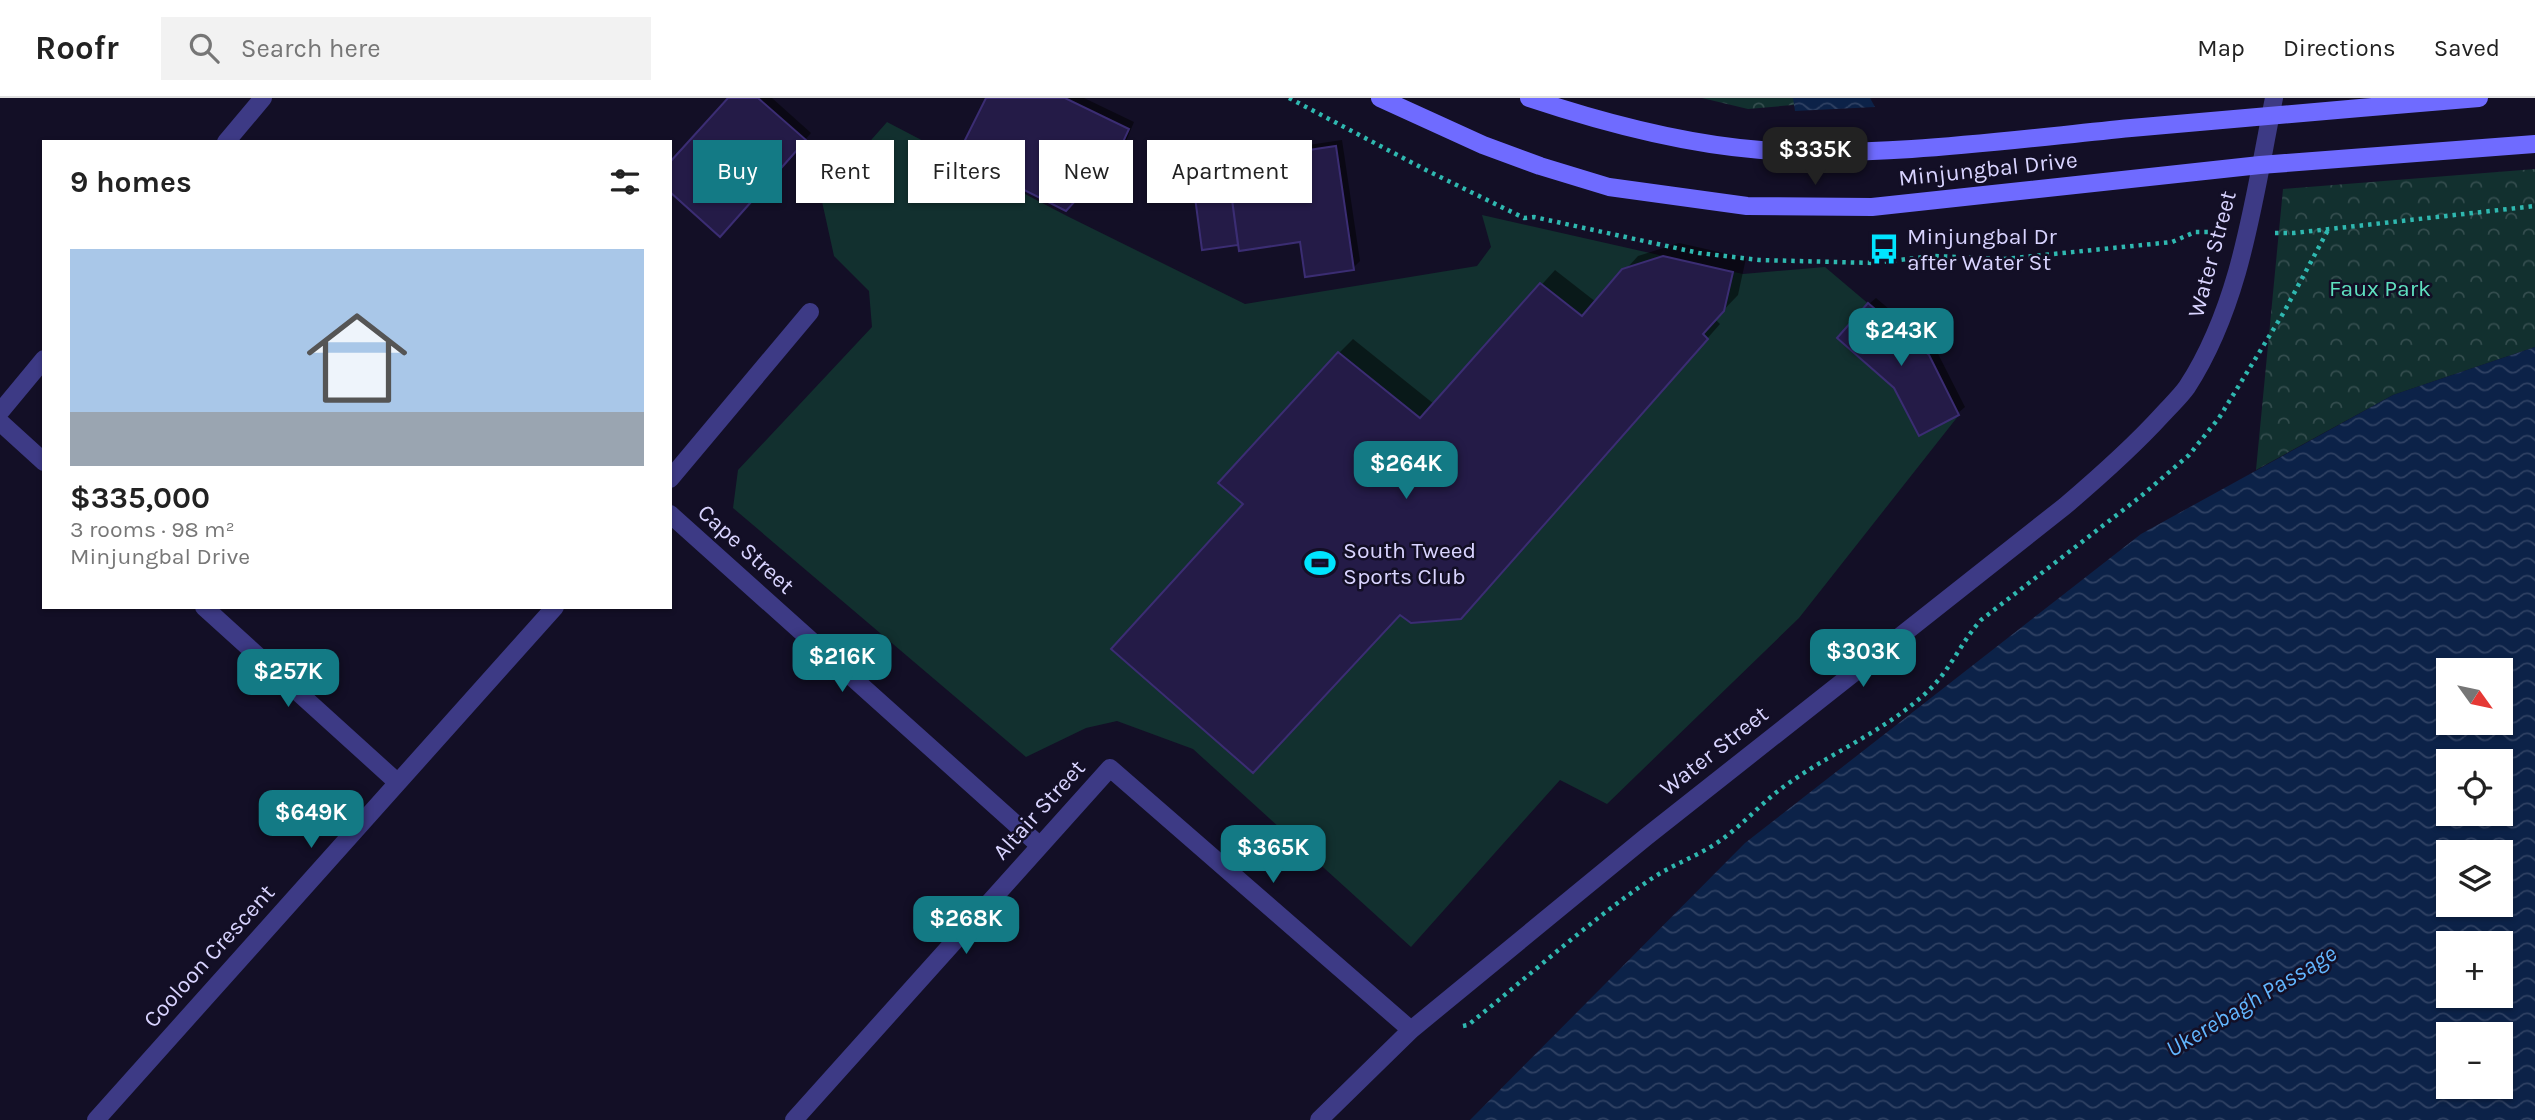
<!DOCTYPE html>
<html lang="en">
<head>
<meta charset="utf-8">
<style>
	body { margin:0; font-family:Karla,sans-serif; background:#f2f2f2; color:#222; height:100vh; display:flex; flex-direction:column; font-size:26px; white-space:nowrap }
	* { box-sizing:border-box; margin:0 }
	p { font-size:23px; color:#767676 }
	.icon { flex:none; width:38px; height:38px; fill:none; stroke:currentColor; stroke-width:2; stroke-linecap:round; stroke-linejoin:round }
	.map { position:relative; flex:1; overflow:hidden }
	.drawer { position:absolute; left:42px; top:42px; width:630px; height:469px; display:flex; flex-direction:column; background:#fff; border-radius:0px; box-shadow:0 2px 5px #0004 }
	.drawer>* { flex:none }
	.hud { position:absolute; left:693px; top:42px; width:665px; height:63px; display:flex; gap:14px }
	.needle { width:46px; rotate:123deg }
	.fabs { position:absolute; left:2436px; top:560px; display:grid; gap:14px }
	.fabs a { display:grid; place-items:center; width:77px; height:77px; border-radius:0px; background:#fff; box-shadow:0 2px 5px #0004; font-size:35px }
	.price { position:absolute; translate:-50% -60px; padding:0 16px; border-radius:14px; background:#137a85; color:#fff; font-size:23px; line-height:46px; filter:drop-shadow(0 2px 4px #0008) }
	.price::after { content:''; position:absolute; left:50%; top:42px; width:21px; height:16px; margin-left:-10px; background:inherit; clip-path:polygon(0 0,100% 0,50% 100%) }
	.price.selected { background:#222; color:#fff }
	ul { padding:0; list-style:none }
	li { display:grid; align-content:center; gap:14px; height:371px; padding:0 28px }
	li+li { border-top:2px solid #e0e0e0 }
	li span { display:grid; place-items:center; height:217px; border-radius:0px; color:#555 }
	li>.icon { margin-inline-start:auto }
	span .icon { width:126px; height:126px; fill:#fffc; stroke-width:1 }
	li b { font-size:30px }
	h2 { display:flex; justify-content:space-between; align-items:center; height:84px; padding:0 28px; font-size:30px }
	.chip { padding:0 24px; border-radius:0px; background:#fff; box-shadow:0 2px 5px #0004; font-size:24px; line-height:63px }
	.chip.selected { background:#137a85; color:#fff }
	header { display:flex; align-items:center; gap:42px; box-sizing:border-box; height:98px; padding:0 35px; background:#fff; border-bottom:2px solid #e0e0e0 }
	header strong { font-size:33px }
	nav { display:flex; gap:38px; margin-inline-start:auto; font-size:24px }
	.search { width:490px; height:63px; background:#f2f2f2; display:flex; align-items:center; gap:18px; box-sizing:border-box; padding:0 24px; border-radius:0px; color:#767676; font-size:26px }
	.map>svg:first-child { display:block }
	.grass { fill:#12302f }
	.forest { fill:url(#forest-crowns) }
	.water { fill:url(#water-waves); fill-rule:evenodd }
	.shadow { fill:#0007; fill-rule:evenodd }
	.building { fill:#241b47; stroke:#3b2d73; stroke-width:2 }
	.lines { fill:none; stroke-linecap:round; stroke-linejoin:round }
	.path { stroke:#2fb8b0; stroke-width:4.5; stroke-dasharray:3.5 5; stroke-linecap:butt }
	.minor { stroke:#3d3a85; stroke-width:18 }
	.secondary { stroke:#6f6bff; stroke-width:18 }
	.labels { text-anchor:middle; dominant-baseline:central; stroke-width:5; stroke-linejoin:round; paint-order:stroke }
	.street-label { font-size:23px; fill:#d9d4ff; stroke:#130f26 }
	.poi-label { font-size:23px; fill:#d9d4ff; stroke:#130f26; text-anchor:start }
	.park-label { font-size:23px; fill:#5fe0c0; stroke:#130f26 }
	.water-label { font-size:24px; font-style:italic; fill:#62b6ff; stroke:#130f26 }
</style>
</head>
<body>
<header>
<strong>Roofr</strong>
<div class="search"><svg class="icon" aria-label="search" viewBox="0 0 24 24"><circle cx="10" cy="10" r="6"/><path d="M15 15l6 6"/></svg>Search here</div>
<nav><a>Map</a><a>Directions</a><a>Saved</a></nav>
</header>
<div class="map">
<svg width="2535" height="1022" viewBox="0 0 2535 1022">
	<defs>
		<pattern id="forest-crowns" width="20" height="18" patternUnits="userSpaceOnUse" patternTransform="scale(1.75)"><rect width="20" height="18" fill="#12302f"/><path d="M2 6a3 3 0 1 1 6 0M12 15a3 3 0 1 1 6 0" fill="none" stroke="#344d4e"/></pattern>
		<pattern id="water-waves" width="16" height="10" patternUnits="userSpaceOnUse" patternTransform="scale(1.75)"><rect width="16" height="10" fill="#0c2248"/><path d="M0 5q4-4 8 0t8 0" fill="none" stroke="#2f4163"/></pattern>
	</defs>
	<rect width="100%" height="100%" fill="#130f26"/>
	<path class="grass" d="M 887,24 L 1067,118 L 1245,206 L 1477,168 L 1491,149 L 1482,117 L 1743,176 L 1825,169 L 1929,257 L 1959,317 L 1799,520 L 1607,706 L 1560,682 L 1411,849 L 1193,651 L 1117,623 L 1086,630 L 1026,659 L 733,410 L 738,372 L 872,229 L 869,193 L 834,158 L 821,99 Z"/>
	<path class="forest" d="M 1702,0 L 1873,0 L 1748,11 Z
		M 2535,71 L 2535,249 L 2393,297 L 2256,372 L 2283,91 Z"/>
	<path class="water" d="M 1793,0 L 1870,0 L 1875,9 L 1795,13 Z
		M 2535,249 L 2535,1022 L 1470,1022 L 1745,745 L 2141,436 L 2393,297 ZM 2448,572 L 2501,572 L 2501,625 L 2448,625 ZM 2448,663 L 2501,663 L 2501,716 L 2448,716 ZM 2448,754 L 2501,754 L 2501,807 L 2448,807 ZM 2448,845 L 2501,845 L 2501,898 L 2448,898 ZM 2448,936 L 2501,936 L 2501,989 L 2448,989 Z"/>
	<path class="shadow" d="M 730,0 L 772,0 L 811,35 L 727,131 Z
		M 988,0 L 1084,0 L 1134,24 L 1124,48 L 1072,104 Z
		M 1342,42 L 1360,163 L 1353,170 L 1301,142 L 1240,143 L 1237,145 L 1193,70 L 1207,56 L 1240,51 L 1241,57 ZM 1235,61 L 1236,65 L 1206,69 L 1206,65 Z
		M 1679,145 L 1746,160 L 1738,197 L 1715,221 L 1720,226 L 1475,505 L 1245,406 L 1339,255 L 1353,241 L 1434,306 L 1555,172 L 1596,204 L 1638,158 Z
		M 1876,200 L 1935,250 L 1965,309 L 1958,315 L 1895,289 L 1869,206 Z"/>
	<path class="building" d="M 728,0 L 758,0 L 806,42 L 720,139 L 670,94 L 670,64 Z
		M 986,0 L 1065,0 L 1129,31 L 1117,57 L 1066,113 L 957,58 Z
		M 1336,48 L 1354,172 L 1305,179 L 1300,144 L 1239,153 L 1227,64 Z
		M 1227,64 L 1238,147 L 1202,152 L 1191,69 Z
		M 1663,158 L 1733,174 L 1724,213 L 1703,236 L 1708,241 L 1461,521 L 1411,525 L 1400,517 L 1253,675 L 1111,551 L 1243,406 L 1218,385 L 1338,254 L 1420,320 L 1540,185 L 1582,218 L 1622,171 Z
		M 1868,205 L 1929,257 L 1959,317 L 1919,338 L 1894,290 L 1837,240 Z"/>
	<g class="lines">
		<path class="path" d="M 1289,0 L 1426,72 L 1524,120 L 1534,119 L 1699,155 L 1759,162 L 1874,165 L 1933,158 L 2004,161 L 2172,144 L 2195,134 L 2221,134
			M 2275,135 L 2294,135 L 2535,108
			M 1463,928 L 1468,927 C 1528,879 1588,824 1651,781 C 1673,766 1699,758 1721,742 C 1744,726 1762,704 1786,687 C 1832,654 1885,633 1927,594 C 1950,573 1961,544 1981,522 L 2140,399 L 2189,357 L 2219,320 L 2284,214 L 2328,132"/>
		<path class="minor" d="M 226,44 L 263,0
			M 0,314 L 44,261
			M 0,324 L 44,364
			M 670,381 L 810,214
			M 670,416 L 1039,747
			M 204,509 L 397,684
			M 96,1022 L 555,509
			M 794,1022 L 1110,670 L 1411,932
			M 1319,1022 L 1411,932 L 1646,739 L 2065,408 C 2099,379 2132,350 2162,317 C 2170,308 2180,299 2187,289 C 2242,204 2254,98 2274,0"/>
		<path class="secondary" d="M 1380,0 L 1483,47 L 1540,68 L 1609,89 L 1747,108 L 1872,109 L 2260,67 L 2535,46
			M 1529,0 C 1604,25 1682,46 1761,52 C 1884,60 2008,42 2131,30 C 2247,19 2363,10 2479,0"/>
	</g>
	<defs>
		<g id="bus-bare" transform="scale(2.415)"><path d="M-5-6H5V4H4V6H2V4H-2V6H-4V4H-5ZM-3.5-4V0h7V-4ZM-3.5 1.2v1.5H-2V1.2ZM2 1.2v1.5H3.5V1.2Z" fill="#00e5ff" stroke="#130f26" stroke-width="2.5" paint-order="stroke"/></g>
		<g id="stadium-bare" transform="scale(2.415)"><path d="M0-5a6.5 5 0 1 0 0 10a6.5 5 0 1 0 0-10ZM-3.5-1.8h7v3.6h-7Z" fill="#00e5ff" stroke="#130f26" stroke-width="2.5" paint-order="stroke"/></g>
	</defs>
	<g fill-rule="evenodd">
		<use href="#bus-bare" x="1884" y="151"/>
		<use href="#stadium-bare" x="1320" y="465"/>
	</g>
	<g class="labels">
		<g class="street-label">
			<text transform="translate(1988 71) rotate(-6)">Minjungbal Drive</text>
			<text transform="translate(2212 156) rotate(-75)">Water Street</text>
			<text transform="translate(746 451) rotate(42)">Cape Street</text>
			<text transform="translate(1714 653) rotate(-38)">Water Street</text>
			<text transform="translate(1039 712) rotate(-48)">Altair Street</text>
			<text transform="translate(209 858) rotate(-48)">Cooloon Crescent</text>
		</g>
		<g class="poi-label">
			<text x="1907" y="138">Minjungbal Dr<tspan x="1907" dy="26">after Water St</tspan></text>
			<text x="1343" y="452">South Tweed<tspan x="1343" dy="26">Sports Club</tspan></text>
		</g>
		<g class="park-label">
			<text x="2380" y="190">Faux Park</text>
		</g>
		<g class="water-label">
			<text transform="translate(2251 903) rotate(-31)">Ukerebagh Passage</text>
		</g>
	</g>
</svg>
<div class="fabs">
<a><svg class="needle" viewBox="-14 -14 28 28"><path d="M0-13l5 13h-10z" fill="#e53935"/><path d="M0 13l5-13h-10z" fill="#767676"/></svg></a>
<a><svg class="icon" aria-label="locate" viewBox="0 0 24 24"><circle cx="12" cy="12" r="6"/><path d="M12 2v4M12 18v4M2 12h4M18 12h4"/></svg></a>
<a><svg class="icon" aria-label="layers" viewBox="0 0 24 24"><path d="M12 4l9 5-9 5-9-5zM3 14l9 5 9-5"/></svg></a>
<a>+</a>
<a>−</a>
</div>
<b class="price selected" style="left:1815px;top:89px">$335K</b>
<b class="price" style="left:1901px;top:270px">$243K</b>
<b class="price" style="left:1406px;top:403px">$264K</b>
<b class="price" style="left:1863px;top:591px">$303K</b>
<b class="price" style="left:842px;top:596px">$216K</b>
<b class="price" style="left:288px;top:611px">$257K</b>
<b class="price" style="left:311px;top:752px">$649K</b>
<b class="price" style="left:1273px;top:787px">$365K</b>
<b class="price" style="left:966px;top:858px">$268K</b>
<div class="hud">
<a class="chip selected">Buy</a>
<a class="chip">Rent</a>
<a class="chip">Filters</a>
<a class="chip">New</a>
<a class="chip">Apartment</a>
</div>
<section class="drawer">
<h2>9 homes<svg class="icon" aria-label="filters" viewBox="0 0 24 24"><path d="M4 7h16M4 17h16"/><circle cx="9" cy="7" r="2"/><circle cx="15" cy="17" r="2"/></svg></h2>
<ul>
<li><span style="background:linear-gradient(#a9c7e8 75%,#9aa5b1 0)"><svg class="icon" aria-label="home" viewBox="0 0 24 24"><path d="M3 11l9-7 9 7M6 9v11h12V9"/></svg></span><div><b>$335,000</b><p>3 rooms · 98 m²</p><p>Minjungbal Drive</p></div></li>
</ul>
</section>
</div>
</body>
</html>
